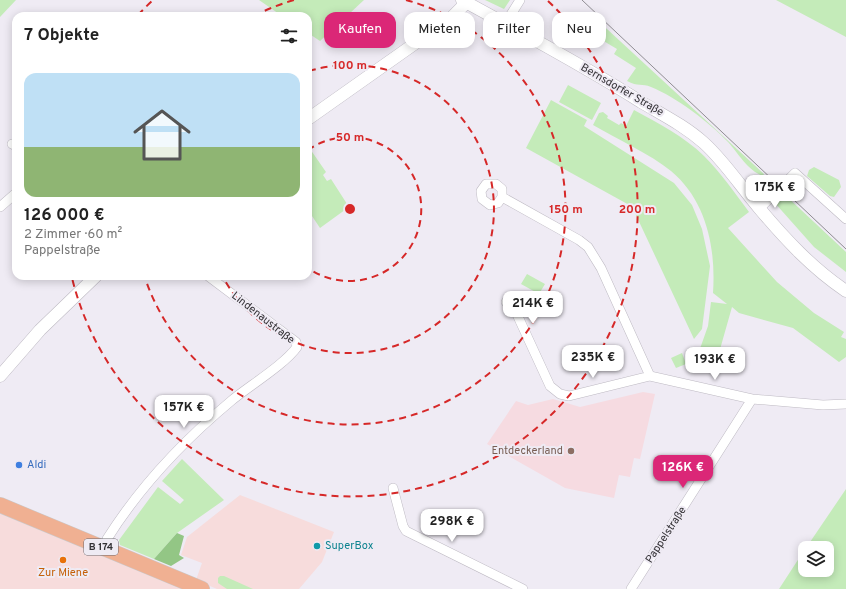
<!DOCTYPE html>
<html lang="de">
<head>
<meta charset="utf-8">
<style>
	body { margin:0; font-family:Overpass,sans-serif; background:#f2f2f2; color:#222; height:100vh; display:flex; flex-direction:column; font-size:15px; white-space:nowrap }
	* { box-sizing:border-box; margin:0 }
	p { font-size:13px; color:#767676 }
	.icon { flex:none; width:22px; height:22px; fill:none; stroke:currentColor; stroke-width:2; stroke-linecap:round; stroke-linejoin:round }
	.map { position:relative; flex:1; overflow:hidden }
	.sheet { position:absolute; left:12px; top:12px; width:300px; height:268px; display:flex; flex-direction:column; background:#fff; border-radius:12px; box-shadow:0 2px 10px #0003 }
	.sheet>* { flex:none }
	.hud { position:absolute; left:324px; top:12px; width:380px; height:36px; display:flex; gap:8px }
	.controls { position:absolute; left:798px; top:541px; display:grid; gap:8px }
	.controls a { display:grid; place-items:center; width:36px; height:36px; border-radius:8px; background:#fff; box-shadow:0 2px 10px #0003; font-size:20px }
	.price { position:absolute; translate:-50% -34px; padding:0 9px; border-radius:8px; background:#fff; color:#222; font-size:13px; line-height:26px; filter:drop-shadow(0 1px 2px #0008) }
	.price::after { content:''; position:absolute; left:50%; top:24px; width:12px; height:9px; margin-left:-6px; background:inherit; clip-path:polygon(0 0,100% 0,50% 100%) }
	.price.on { background:#db2777; color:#fff }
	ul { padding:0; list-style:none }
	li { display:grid; align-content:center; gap:8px; height:212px; padding:0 12px }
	li span { display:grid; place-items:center; height:124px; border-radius:12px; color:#555 }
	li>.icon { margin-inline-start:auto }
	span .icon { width:72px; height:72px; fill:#fffc; stroke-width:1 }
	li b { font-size:17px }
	h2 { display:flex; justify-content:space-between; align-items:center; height:48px; padding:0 12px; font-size:17px }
	.tag { padding:0 14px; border-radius:12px; background:#fff; box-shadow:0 2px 10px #0003; font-size:14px; line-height:36px }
	.tag.on { background:#db2777; color:#fff }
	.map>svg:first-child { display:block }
	.commercial { fill:#f7dcdc }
	.education { fill:#f6dbe1 }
	.green { fill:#c4ebb9 }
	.forest { fill:#93c685 }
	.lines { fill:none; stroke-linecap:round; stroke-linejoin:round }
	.minor-casing { stroke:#bebac3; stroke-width:10 }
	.tertiary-casing { stroke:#bebac3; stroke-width:13 }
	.primary-casing { stroke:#cac9ca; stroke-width:16 }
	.minor { stroke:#fff; stroke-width:9 }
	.tertiary { stroke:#fff; stroke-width:12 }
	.primary { stroke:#f0b092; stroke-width:15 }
	.tram { stroke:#908d93; stroke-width:1 }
	.ring { fill:none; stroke:#d62828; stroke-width:2; stroke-dasharray:7 5 }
	.education-dot { fill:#8d6e63; stroke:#efebf4; stroke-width:1.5 }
	.shop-dot { fill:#3f7fe0; stroke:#efebf4; stroke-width:1.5 }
	.culture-dot { fill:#0f9aa8; stroke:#efebf4; stroke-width:1.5 }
	.food-dot { fill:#e8710a; stroke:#efebf4; stroke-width:1.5 }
	.labels { text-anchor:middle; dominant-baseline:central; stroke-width:4; stroke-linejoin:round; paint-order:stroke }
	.shield { fill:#efebf4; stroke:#6b696e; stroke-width:1 }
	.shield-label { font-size:10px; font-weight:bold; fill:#333135 }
	.street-label { font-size:11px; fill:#333135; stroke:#efebf4 }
	.education-label { font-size:11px; fill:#785e54; stroke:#efebf4; text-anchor:end }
	.shop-label { font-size:11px; fill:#366cbe; stroke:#efebf4; text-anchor:start }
	.culture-label { font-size:11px; fill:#0d838f; stroke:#efebf4; text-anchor:start }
	.food-label { font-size:11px; fill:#c56008; stroke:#efebf4 }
	.centre { fill:#d62828; stroke:#efebf4; stroke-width:2 }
	.ring-label { font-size:12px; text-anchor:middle; font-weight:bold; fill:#d62828; stroke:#efebf4; stroke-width:4; stroke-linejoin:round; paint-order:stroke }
</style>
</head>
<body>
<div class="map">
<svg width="846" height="589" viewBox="0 0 846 589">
	<rect width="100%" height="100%" fill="#efebf4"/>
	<path class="commercial" d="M 240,495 L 334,532 L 322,562 L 299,589 L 217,589 L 196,580 L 202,563 L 181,555 L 187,537 Z
		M 0,513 L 189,589 L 0,589 Z"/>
	<path class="education" d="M 643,392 L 655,394 L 640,459 L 634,458 L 630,477 L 619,475 L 614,498 L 565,488 L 487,444 L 516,401 L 528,405 L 553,399 L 580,407 Z"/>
	<path class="green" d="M 0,0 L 16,0 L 0,17 Z
		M 259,0 L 364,0 L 320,41 L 308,33 L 308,16 L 282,16 Z
		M 485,0 L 510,0 L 504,9 Z
		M 776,0 L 846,0 L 846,37 Z
		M 594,17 L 764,174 L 763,176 C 747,170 739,154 728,142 C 709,122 676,97 651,87 C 642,83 638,87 627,81 L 636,68 L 614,54 L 617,49 L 585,30 Z
		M 568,85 L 601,103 L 592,120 L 559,102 Z
		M 551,100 L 587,120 L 584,126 L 674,183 L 692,205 L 702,229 L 710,266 L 702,329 L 694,339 L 635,213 L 631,206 L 526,148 Z
		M 634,110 C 658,123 685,137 704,156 C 721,173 735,193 749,212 L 728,228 L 777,282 L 814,313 L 844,332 L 841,337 L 846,339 L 846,357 L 839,362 L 793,328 L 739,313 L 732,307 L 715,367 L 696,360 L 708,326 L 711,302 L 727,304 L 713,293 C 716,249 707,201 671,171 C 650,154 617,139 593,125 L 599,113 L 603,112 L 608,116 L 607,118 L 619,125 L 621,123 L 626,126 Z
		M 308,146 L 326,172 L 323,175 L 327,181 L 331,179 L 349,207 L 320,228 L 308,210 Z
		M 814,167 L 839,180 L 841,187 L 834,197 L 830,196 L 807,176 L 809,170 Z
		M 783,193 L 846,252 L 846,272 L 814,247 L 774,202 Z
		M 527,274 L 545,284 L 539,294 L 521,284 Z
		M 682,353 L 686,364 L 676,368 L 671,358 Z
		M 182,459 L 224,500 L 177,533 L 154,559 L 120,545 L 119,540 L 158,487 L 180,504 L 184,500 L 162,481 Z
		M 846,489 L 846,589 L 779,589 L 805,549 L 805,570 L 827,570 L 827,548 L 806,548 Z
		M 220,576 L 224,576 L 253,589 L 227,589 L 218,583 L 218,578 Z"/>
	<path class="forest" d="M 177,533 L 184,536 L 179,555 L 184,558 L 171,566 L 154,559 Z"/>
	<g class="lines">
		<g class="minor-casing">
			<path id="minor" d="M 505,24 L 520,0
				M 12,144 L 16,146
				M 502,197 L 498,203 L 490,205 L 482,199 L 481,191 L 486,184 L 496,184 L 502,189 L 502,197 L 579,240 L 588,247 L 601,268 L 650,376
				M 0,207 L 16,193
				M 759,209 L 795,173 L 846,219
				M 506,302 L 515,310 L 550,386 L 560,394 L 569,396 L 650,376 L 752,399 L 823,405 L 846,404
				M 393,488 L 403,526 L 406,531 L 523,589
				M 107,539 C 141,485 183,441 231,401 C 249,386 284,365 297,347 L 296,342 L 208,276
				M 631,589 L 752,399"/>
		</g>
		<g class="tertiary-casing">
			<path id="tertiary" d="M 462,0 C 522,33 583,65 641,102 C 663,115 685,126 704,143 C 725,162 741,187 759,208 C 785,239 812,268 846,291
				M 308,119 L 451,18 L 467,2
				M 0,376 L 40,330 L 96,276"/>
		</g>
		<g class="primary-casing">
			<path id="primary" d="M 0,505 L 202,589"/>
		</g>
		<use href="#minor" class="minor"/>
		<use href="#tertiary" class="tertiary"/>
		<use href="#primary" class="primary"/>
		<path class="tram" d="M 582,0 L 846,249"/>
	</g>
	<g class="ring">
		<path d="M308 150A72 72 0 1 1 308 268"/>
		<path d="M309 71A144 144 0 1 1 223 277"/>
		<path d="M254 16A216 216 0 0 1 294 0M406 0A216 216 0 1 1 145 278"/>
		<path d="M138 15A287 287 0 0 1 152 1M548 1A287 287 0 1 1 72 278"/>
	</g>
	<circle class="education-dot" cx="571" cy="451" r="4"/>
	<circle class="shop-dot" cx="19" cy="465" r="4"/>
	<circle class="culture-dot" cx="317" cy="546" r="4"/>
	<circle class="food-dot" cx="63" cy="560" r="4"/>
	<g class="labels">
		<rect class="shield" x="84" y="539" width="34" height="16" rx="3"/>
		<g class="shield-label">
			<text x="101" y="547">B 174</text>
		</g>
		<g class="street-label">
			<text transform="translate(622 90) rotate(30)">Bernsdorfer Straße</text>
			<text transform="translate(263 318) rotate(38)">Lindenaustraße</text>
			<text transform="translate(666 535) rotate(-57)">Pappelstraße</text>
		</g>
		<g class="education-label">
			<text x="563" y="451">Entdeckerland</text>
		</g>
		<g class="shop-label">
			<text x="27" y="465">Aldi</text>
		</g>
		<g class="culture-label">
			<text x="325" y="546">SuperBox</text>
		</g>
		<g class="food-label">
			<text x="63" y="573">Zur Miene</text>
		</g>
	</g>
	<circle cx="350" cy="209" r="6" class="centre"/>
	<g class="ring-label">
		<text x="350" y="69">100 m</text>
		<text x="350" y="141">50 m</text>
		<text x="566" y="213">150 m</text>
		<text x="637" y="213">200 m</text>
	</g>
</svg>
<div class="controls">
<a><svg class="icon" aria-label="layers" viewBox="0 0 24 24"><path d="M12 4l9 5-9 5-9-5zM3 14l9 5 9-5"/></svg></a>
</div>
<b class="price" style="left:775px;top:209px">175K €</b>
<b class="price" style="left:533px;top:325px">214K €</b>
<b class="price" style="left:593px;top:379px">235K €</b>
<b class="price" style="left:715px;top:381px">193K €</b>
<b class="price" style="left:184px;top:429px">157K €</b>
<b class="price on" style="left:683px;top:489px">126K €</b>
<b class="price" style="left:452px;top:543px">298K €</b>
<div class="hud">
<a class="tag on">Kaufen</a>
<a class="tag">Mieten</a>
<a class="tag">Filter</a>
<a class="tag">Neu</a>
</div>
<section class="sheet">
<h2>7 Objekte<svg class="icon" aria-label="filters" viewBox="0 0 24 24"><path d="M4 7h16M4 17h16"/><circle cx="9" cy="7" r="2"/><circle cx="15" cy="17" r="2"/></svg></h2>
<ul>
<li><span style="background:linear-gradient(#bfe0f5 60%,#8fb573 0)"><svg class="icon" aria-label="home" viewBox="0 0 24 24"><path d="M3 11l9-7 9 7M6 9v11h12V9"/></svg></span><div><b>126 000 €</b><p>2 Zimmer · 60 m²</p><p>Pappelstraße</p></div></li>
</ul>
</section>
</div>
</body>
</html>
